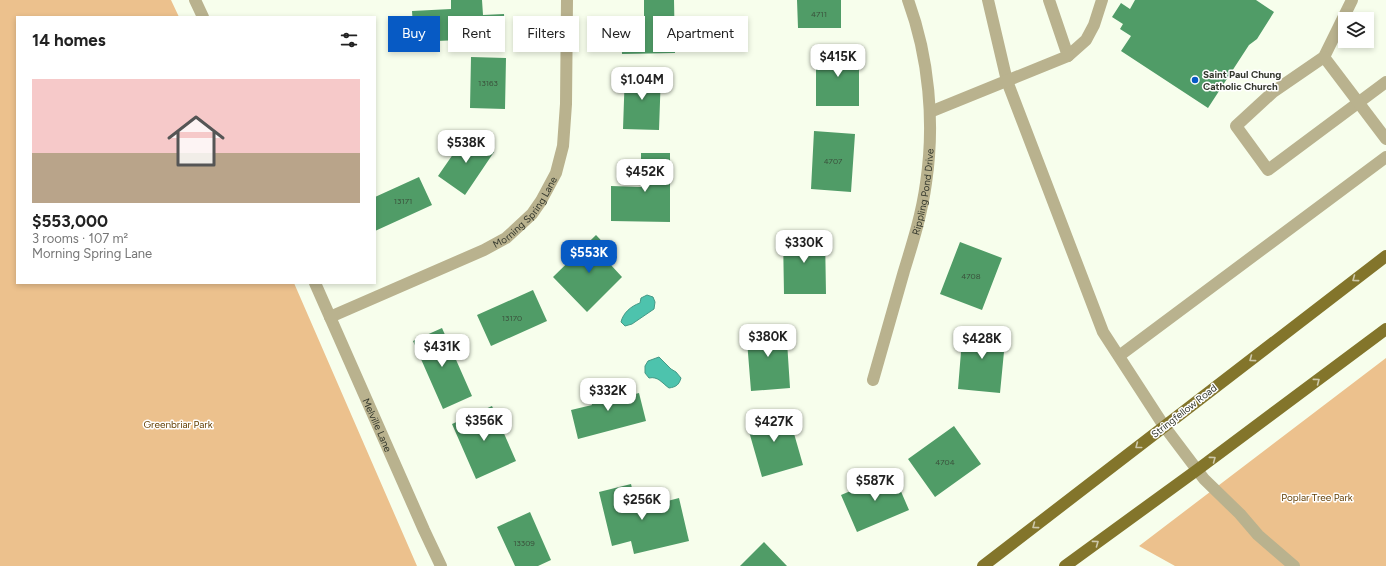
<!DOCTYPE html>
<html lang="en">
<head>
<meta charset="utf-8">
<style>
	body { margin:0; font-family:Figtree,sans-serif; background:#f6f6f6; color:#222; height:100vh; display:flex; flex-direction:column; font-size:15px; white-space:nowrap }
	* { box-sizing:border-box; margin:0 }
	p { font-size:13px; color:#767676 }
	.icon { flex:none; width:22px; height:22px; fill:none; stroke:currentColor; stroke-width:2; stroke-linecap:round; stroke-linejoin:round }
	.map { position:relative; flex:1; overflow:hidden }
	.side { position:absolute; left:16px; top:16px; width:360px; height:268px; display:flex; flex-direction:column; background:#fff; border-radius:0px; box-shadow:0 2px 6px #0003 }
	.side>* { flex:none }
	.banner { position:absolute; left:388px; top:16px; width:380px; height:36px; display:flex; gap:8px }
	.tools { position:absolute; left:1338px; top:12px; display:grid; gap:8px }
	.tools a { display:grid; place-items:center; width:36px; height:36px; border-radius:0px; background:#fff; box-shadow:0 2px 6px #0003; font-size:20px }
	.price { position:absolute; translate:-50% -34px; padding:0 9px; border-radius:8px; background:#fff; color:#222; font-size:13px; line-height:26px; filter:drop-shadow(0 1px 2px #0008) }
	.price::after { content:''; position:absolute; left:50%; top:24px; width:12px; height:9px; margin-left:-6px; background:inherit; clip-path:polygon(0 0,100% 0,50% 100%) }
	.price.active { background:#075ac4; color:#fff }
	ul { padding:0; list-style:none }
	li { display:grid; align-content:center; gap:8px; height:212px; padding:0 16px }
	li span { display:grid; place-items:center; height:124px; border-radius:0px; color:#555 }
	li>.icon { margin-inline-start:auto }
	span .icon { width:72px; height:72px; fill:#fffc; stroke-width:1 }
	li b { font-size:17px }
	h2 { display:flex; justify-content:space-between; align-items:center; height:48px; padding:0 16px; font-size:17px }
	.tag { padding:0 14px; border-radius:0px; background:#fff; box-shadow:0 2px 6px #0003; font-size:14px; line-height:36px }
	.tag.active { background:#075ac4; color:#fff }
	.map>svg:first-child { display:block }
	.green { fill:#ecc18d }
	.water { fill:#4dc3ad; stroke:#459986 }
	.building { fill:#509c67 }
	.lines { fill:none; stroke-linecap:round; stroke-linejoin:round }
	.minor { stroke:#b9b28e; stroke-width:12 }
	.major { stroke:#83752b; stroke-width:12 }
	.oneway { stroke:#cdc8aa }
	.poi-dot { fill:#075ac4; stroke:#fff; stroke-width:1.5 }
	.labels { text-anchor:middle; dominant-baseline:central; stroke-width:3; stroke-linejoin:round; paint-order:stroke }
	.number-label { font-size:8px; fill:#3a503b }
	.poi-label { font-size:10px; font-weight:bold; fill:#33372c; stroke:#fff; text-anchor:start }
	.street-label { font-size:10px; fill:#33372c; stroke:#fff }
	.park-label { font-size:10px; fill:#633e02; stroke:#fff }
</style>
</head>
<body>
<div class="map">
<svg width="1386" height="566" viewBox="0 0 1386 566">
	<rect width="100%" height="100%" fill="#f7feec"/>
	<path class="green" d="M 0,0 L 171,0 L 179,17 L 17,17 L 17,283 L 294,283 L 417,566 L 0,566 Z
		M 1386,358 L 1386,566 L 1175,566 L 1139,546 Z"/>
	<path class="water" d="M 647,295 L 653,297 L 655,302 L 654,309 L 632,324 L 625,326 L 621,322 C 623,313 631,306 640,303 L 641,298 Z
		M 659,357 L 671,369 L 676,372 L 681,378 C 679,385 676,387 669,388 C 662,383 658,376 649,378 L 645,373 L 645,366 L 648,361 Z"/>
	<path class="building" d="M 451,0 L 482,0 L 483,15 L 504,14 L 505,38 L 414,42 L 412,11 L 451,9 Z
		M 644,0 L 674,0 L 675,53 L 622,54 L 621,23 L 644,22 Z
		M 797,0 L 841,0 L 841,28 L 798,28 Z
		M 1135,0 L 1256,0 L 1274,12 L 1257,39 L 1249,45 L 1208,108 L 1121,51 L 1131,36 L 1120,29 L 1123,24 L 1112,17 L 1121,3 L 1130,9 Z
		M 816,49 L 859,49 L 859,106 L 816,106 Z
		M 471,57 L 506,58 L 505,109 L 470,108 Z
		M 625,71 L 661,73 L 659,130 L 623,129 Z
		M 814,131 L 855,134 L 851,192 L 811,189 Z
		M 467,134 L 494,152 L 465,195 L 438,176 Z
		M 641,153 L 670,153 L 670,222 L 611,221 L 611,186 L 641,187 Z
		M 419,177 L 432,205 L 375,231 L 375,197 Z
		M 596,235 L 617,257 L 610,264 L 622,277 L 587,312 L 553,277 Z
		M 783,235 L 825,235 L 826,294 L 784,294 Z
		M 960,242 L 1002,258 L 982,310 L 940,294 Z
		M 533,290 L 547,321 L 491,346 L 477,315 Z
		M 786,326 L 790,388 L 751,391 L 746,328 Z
		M 963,327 L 1006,331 L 1000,393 L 958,389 Z
		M 442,328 L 472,396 L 443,409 L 413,341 Z
		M 616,384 L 620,398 L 639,393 L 646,421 L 578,439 L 571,410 L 592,405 L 588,391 Z
		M 492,406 L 516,461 L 476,479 L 452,424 Z
		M 787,409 L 803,465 L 762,477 L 746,421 Z
		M 954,426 L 981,464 L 935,497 L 908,459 Z
		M 893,473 L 909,510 L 857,532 L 841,495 Z
		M 631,484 L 637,509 L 679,498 L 689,541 L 634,554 L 631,541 L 612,546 L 599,492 Z
		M 530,512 L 551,560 L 538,566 L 515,566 L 497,527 Z
		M 764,542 L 787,566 L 740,566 Z"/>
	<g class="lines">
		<g class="minor">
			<path d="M 195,0 L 203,17"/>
			<path d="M 988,0 L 1007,81 L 1103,332 L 1164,426 L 1204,479 L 1240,514 L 1258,535 L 1294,566"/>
			<path d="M 1352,0 L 1324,57 L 1273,92 L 1236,126 L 1268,170 L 1386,82"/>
			<path d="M 1068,56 L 1086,40 L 1094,25 L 1102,0"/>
			<path d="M 1324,57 L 1386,139"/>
			<path d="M 930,112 L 1068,56 L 1049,0"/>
			<path id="s1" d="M 315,283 L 424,530 L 441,566"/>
			<path id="s2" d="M 330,317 L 484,250 L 506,238 L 532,214 L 541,201 L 556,173 L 563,146 L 566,104 L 567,0"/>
			<path d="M 1119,356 L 1386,157"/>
			<path id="s3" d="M 873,380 C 883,344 894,307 904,271 C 913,242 922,213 926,183 C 935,123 929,57 908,0"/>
		</g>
		<path class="major" d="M 983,566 L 1386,256
			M 1065,566 L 1197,470 L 1386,329"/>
	</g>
	<defs><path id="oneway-chevron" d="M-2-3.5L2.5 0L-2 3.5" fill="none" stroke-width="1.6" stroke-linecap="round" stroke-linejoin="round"/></defs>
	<g class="oneway">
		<use href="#oneway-chevron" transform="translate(1355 279) rotate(143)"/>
		<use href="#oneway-chevron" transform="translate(1252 359) rotate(143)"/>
		<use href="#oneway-chevron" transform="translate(1317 381) rotate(-37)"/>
		<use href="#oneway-chevron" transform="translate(1138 446) rotate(142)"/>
		<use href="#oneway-chevron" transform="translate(1213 459) rotate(-37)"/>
		<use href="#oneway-chevron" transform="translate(1035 526) rotate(143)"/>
		<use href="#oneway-chevron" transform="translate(1096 543) rotate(-36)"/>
	</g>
	<circle class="poi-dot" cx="1195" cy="80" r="4"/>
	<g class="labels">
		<g class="number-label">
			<text x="819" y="14">4711</text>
			<text x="488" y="83">13163</text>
			<text x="833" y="161">4707</text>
			<text x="403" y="201">13171</text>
			<text x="971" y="276">4708</text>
			<text x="512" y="318">13170</text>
			<text x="945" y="462">4704</text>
			<text x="524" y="543">13309</text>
		</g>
		<g class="poi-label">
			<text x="1203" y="74">Saint Paul Chung<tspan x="1203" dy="12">Catholic Church</tspan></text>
		</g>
		<g class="street-label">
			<text stroke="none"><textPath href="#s3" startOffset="195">Rippling Pond Drive</textPath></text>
			<text stroke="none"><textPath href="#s2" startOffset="225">Morning Spring Lane</textPath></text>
			<text transform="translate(1184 411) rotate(-38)">Stringfellow Road</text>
			<text stroke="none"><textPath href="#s1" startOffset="155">Melville Lane</textPath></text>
		</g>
		<g class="park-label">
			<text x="178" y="424">Greenbriar Park</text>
			<text x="1317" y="497">Poplar Tree Park</text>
		</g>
	</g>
</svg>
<div class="tools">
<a><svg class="icon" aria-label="layers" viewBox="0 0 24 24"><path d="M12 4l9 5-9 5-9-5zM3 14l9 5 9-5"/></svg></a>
</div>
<b class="price" style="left:838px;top:78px">$415K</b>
<b class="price" style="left:642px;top:101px">$1.04M</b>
<b class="price" style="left:466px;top:164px">$538K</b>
<b class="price" style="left:645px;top:193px">$452K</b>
<b class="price" style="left:804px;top:264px">$330K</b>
<b class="price active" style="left:589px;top:274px">$553K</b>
<b class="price" style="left:768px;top:358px">$380K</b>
<b class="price" style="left:982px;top:360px">$428K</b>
<b class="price" style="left:442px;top:368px">$431K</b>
<b class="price" style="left:608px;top:412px">$332K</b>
<b class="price" style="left:484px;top:442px">$356K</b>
<b class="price" style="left:774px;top:443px">$427K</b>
<b class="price" style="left:875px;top:502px">$587K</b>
<b class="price" style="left:642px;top:521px">$256K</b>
<div class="banner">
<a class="tag active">Buy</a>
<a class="tag">Rent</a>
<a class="tag">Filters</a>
<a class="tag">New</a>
<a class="tag">Apartment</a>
</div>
<section class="side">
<h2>14 homes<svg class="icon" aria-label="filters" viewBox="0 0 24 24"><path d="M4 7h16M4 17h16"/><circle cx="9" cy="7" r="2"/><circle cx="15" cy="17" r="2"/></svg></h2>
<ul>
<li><span style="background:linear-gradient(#f6c9c9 60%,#b9a48a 0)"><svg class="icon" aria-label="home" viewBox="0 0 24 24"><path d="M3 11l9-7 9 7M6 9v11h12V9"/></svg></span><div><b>$553,000</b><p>3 rooms · 107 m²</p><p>Morning Spring Lane</p></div></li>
</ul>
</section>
</div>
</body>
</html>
